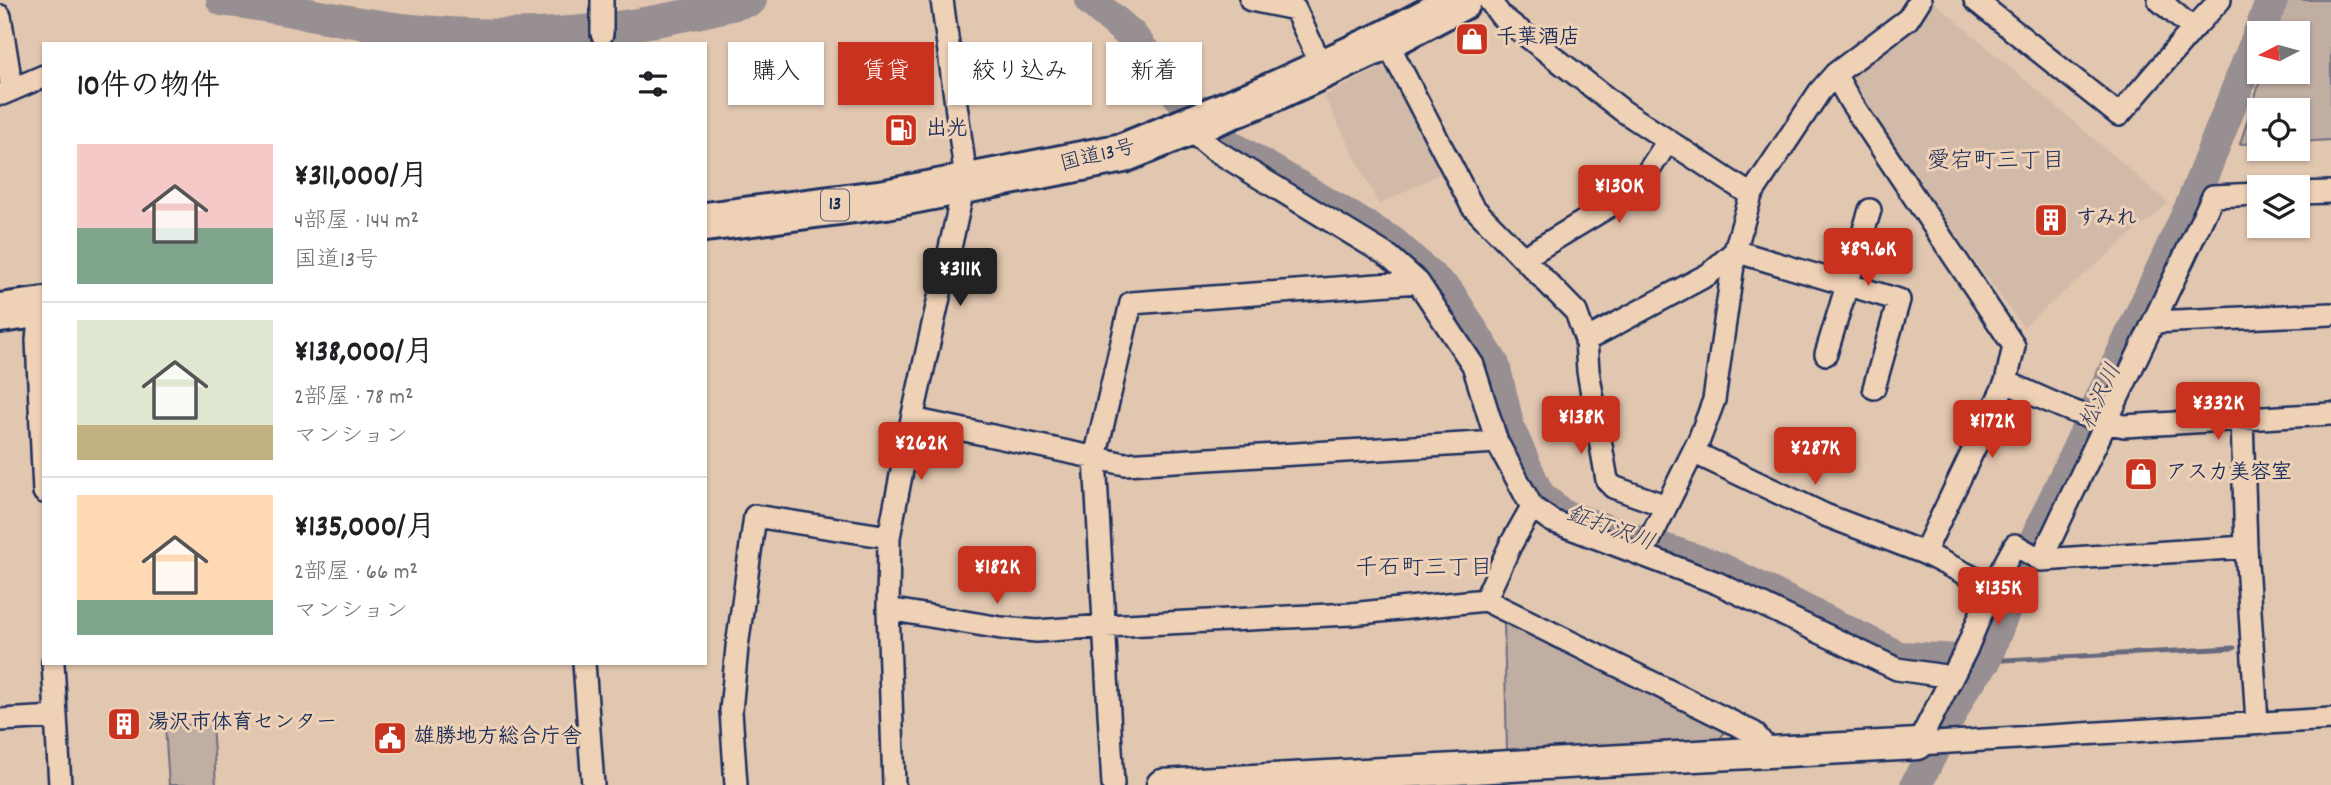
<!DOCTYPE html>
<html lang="ja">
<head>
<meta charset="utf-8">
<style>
	body { margin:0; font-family:Dekko,"Klee One",sans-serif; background:#f2f2f2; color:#202124; height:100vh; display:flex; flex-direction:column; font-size:26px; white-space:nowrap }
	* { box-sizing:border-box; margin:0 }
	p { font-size:23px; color:#757577 }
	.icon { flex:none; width:38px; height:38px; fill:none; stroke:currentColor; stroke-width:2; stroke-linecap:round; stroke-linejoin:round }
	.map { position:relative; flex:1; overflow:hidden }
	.details { position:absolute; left:42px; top:42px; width:665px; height:623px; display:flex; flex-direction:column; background:#fff; border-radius:0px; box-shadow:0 2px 5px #0004 }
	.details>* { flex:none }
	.banner { position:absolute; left:728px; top:42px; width:665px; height:63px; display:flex; gap:14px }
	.needle { width:46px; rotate:264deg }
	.buttons { position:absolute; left:2247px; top:21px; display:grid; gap:14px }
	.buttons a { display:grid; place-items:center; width:63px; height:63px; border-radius:0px; background:#fff; box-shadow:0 2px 5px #0004; font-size:35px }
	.price { position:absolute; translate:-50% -60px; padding:0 16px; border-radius:7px; background:#c8321e; color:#fff; font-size:23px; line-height:46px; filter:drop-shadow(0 2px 4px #0008) }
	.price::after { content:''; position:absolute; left:50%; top:42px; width:21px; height:16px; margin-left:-10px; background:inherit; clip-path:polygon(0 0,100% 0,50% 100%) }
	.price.selected { background:#222; color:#fff }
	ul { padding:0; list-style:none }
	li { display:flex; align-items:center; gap:21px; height:175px; padding:0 35px }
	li+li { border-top:2px solid #e0e0e0 }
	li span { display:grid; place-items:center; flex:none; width:196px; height:140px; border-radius:0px; color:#555 }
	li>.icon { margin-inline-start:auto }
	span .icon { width:84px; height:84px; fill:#fffc; stroke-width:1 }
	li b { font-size:30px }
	h2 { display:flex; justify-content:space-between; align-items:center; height:84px; padding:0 35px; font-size:30px }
	.pill { padding:0 24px; border-radius:0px; background:#fff; box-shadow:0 2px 5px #0004; font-size:24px; line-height:63px }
	.pill.selected { background:#c8321e; color:#fff }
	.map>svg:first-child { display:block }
	.built { fill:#d2baa9 }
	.green { fill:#c1aea2; stroke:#6e6e80; stroke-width:2 }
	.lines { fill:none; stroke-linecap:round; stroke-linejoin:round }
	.stream { stroke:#66697d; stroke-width:5 }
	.river { stroke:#988f92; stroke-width:32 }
	.street-casing { stroke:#1b2f5e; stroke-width:26 }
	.secondary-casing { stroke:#1b2f5e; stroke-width:35 }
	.highway-casing { stroke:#1b2f5e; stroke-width:44 }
	.street { stroke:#efd1b5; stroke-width:21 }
	.secondary { stroke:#efd1b5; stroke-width:30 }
	.highway { stroke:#efd1b5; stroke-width:38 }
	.labels { text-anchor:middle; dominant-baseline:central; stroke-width:6; stroke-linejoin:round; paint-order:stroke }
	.shield { fill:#efd1b5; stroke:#5b6078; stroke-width:2 }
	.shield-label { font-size:19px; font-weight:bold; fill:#1b2f5e }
	.poi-label { font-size:21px; font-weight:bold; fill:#1b2f5e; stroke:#efd1b5; text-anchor:start }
	.street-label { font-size:21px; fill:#1b2f5e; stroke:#efd1b5 }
	.neighbourhood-label { font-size:23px; fill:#1b2f5e; stroke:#efd1b5 }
	.water-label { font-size:23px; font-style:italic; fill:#344268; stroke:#efd1b5 }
</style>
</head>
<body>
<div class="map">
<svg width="2331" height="785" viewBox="0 0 2331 785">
	<rect width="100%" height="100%" fill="#e2c7b0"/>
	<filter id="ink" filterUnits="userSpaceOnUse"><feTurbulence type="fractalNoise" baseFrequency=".0143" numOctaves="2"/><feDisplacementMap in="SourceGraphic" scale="14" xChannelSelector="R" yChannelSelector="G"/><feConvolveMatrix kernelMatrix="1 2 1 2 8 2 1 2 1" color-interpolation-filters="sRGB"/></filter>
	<g filter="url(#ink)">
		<path class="built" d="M 1932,0 L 2169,203 L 2023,327 L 1849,91 L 1853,71 L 1916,21 Z
			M 1393,62 L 1447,170 L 1379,205 L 1324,96 Z"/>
		<path class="green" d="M 2286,0 L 2331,0 L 2331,140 L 2298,142 L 2298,110 L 2259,110 L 2259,143 L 2240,144 L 2263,72 L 2298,72 L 2298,33 L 2275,33 Z
			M 1504,622 L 1727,728 L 1716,745 L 1507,753 Z
			M 212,723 L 216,785 L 169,785 L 165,727 Z"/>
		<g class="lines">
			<path class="stream" d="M 1985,661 L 2234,648"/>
			<path class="river" d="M 222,0 C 282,7 341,22 402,29 C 525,43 632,31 751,0
				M 1090,0 L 1131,35 L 1180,97
				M 1229,145 L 1392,242 L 1449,293 L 1494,365 L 1509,428 L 1538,494 L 1562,515 L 1720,568 L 1899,657 L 1985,661
				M 1916,785 L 1964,688 L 1985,661 L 2016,581 L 2190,208 L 2272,0"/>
			<g class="street-casing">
				<path id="street" d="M 602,0 L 602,34
					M 1251,0 L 1295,9 L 1323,69
					M 1489,0 L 1501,16 L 1623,111 L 1751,195
					M 1975,0 L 2119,115 L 2193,29
					M 2159,0 L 2193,29 L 2220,0
					M 0,16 L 12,90
					M 1386,40 L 1472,206 L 1576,312 L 1586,340 L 1709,274 L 1735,251 L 1751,195 L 1820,91 L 1835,74 L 1908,19 L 1920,0
					M 1835,74 L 1850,101 L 2014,346 L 2006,382
					M 2,94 L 44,76
					M 1187,128 L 1213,149 L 1390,257 L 1418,282 L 1473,365 L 1497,442 L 1532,507 L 1552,521 L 1717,583 L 1897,669 L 1952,677
					M 2298,193 L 2331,192
					M 2259,194 L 2213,196 L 2041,560 L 2015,545 L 1992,587 L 1966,650 L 1918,744 L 2331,719
					M 1523,258 L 1636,190 L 1668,141
					M 40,308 L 37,340 L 44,492
					M 2154,322 L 2331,314
					M 1586,340 L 1588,371 L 1607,480 L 1613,487 L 1666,506
					M 1826,354 L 1870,210
					M 912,419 L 1125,464 L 1497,442
					M 2242,419 L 2246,547 L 2257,723
					M 1693,452 L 1825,515 L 1924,553 L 1992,587
					M 1924,553 L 2006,382 C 2045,399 2083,419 2124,426 L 2331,414
					M 1642,555 L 1699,440 L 1714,400 L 1735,251 L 1899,300 L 1874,388
					M 2041,560 L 2246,547
					M 1485,600 L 1510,546 L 1532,507
					M 888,609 L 1001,628 L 1037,631 L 1105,626 L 1351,614 L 1485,600 L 1754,733 L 1768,750
					M 53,663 L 60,785
					M 584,663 L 593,785
					M 0,720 L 56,717
					M 736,785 L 731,711 L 737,647 L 755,516 L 889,537
					M 894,785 L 888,609 L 889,537 L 912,419 L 964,185 L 964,164 L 942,0
					M 1113,785 L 1095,458 L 1131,303 L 1418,282"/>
			</g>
			<g class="secondary-casing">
				<path id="secondary" d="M 1162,785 L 1918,744"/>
			</g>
			<g class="highway-casing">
				<path id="highway" d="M 705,222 L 886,199 L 1123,153 L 1266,95 L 1386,40 L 1462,0
					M 0,313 L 44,307"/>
			</g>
			<use href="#street" class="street"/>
			<use href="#secondary" class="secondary"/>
			<use href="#highway" class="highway"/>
		</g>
	</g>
	<defs>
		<g id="shop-square" transform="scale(1.75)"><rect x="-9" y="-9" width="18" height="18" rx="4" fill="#c8321e" stroke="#efd1b5"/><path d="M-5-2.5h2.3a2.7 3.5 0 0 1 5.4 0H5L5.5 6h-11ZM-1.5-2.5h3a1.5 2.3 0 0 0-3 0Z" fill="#fff"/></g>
		<g id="fuel-square" transform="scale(1.75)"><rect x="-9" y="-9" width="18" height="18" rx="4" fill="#c8321e" stroke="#efd1b5"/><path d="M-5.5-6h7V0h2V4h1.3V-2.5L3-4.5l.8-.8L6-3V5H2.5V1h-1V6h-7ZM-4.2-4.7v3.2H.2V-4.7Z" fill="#fff"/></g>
		<g id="building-square" transform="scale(1.75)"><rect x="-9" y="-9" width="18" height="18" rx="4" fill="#c8321e" stroke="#efd1b5"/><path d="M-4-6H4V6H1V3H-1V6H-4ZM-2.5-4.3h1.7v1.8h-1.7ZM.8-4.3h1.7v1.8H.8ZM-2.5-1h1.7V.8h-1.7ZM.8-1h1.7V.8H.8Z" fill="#fff"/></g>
		<g id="civic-square" transform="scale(1.75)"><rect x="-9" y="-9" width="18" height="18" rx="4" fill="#c8321e" stroke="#efd1b5"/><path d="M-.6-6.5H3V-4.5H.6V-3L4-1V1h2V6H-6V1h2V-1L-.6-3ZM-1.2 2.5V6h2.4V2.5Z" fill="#fff"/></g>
	</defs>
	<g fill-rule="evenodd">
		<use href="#shop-square" x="1472" y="39"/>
		<use href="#fuel-square" x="901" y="130"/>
		<use href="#building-square" x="2051" y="220"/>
		<use href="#shop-square" x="2141" y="474"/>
		<use href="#building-square" x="124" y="724"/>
		<use href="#civic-square" x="390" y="738"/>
	</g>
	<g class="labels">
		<rect class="shield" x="821" y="189.5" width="28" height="31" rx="5"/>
		<g class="shield-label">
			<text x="835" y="205">13</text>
		</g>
		<g class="poi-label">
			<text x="1496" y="39">千葉酒店</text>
			<text x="926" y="130">出光</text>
			<text x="2076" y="220">すみれ</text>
			<text x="2166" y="474">アスカ美容室</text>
			<text x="148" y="724">湯沢市体育センター</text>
			<text x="414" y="738">雄勝地方総合庁舎</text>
		</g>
		<g class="street-label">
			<text transform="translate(1098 157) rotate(-14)">国道13号</text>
		</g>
		<g class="neighbourhood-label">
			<text x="1996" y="162">愛宕町三丁目</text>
			<text x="1424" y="569">千石町三丁目</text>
		</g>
		<g class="water-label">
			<text transform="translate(2102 397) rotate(-65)">松沢川</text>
			<text transform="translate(1610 530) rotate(20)">鉦打沢川</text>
		</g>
	</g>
</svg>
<div class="buttons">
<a><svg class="needle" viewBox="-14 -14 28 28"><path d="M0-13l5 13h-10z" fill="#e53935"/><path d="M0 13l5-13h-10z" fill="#757577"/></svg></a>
<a><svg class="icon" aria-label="locate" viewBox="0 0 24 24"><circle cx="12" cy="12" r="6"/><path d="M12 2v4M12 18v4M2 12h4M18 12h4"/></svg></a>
<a><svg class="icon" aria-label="layers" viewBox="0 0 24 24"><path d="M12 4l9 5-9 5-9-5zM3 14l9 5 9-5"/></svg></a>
</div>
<b class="price" style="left:1619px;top:225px">¥130K</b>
<b class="price" style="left:1868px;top:288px">¥89.6K</b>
<b class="price selected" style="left:960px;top:308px">¥311K</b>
<b class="price" style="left:2218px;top:442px">¥332K</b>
<b class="price" style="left:1581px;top:456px">¥138K</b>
<b class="price" style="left:1992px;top:460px">¥172K</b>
<b class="price" style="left:921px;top:482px">¥262K</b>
<b class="price" style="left:1815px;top:487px">¥287K</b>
<b class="price" style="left:997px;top:606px">¥182K</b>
<b class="price" style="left:1998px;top:627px">¥135K</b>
<div class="banner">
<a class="pill">購入</a>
<a class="pill selected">賃貸</a>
<a class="pill">絞り込み</a>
<a class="pill">新着</a>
</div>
<section class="details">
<h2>10件の物件<svg class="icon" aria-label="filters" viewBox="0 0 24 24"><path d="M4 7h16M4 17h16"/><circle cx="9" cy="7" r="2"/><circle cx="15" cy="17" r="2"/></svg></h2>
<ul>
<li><span style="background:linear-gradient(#f6c9c9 60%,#7fa58c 0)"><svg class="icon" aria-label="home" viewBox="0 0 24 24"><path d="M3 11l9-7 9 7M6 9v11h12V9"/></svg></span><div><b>¥311,000/月</b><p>4部屋 · 144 m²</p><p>国道13号</p></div></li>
<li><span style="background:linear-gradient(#dfe7d0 75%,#c2b280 0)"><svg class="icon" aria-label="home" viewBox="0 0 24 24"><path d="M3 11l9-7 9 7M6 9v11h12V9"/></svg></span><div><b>¥138,000/月</b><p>2部屋 · 78 m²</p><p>マンション</p></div></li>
<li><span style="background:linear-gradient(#ffd9b3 75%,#7fa58c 0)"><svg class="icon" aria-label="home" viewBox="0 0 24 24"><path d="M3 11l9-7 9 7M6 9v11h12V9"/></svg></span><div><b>¥135,000/月</b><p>2部屋 · 66 m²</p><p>マンション</p></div></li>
</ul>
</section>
</div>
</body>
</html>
